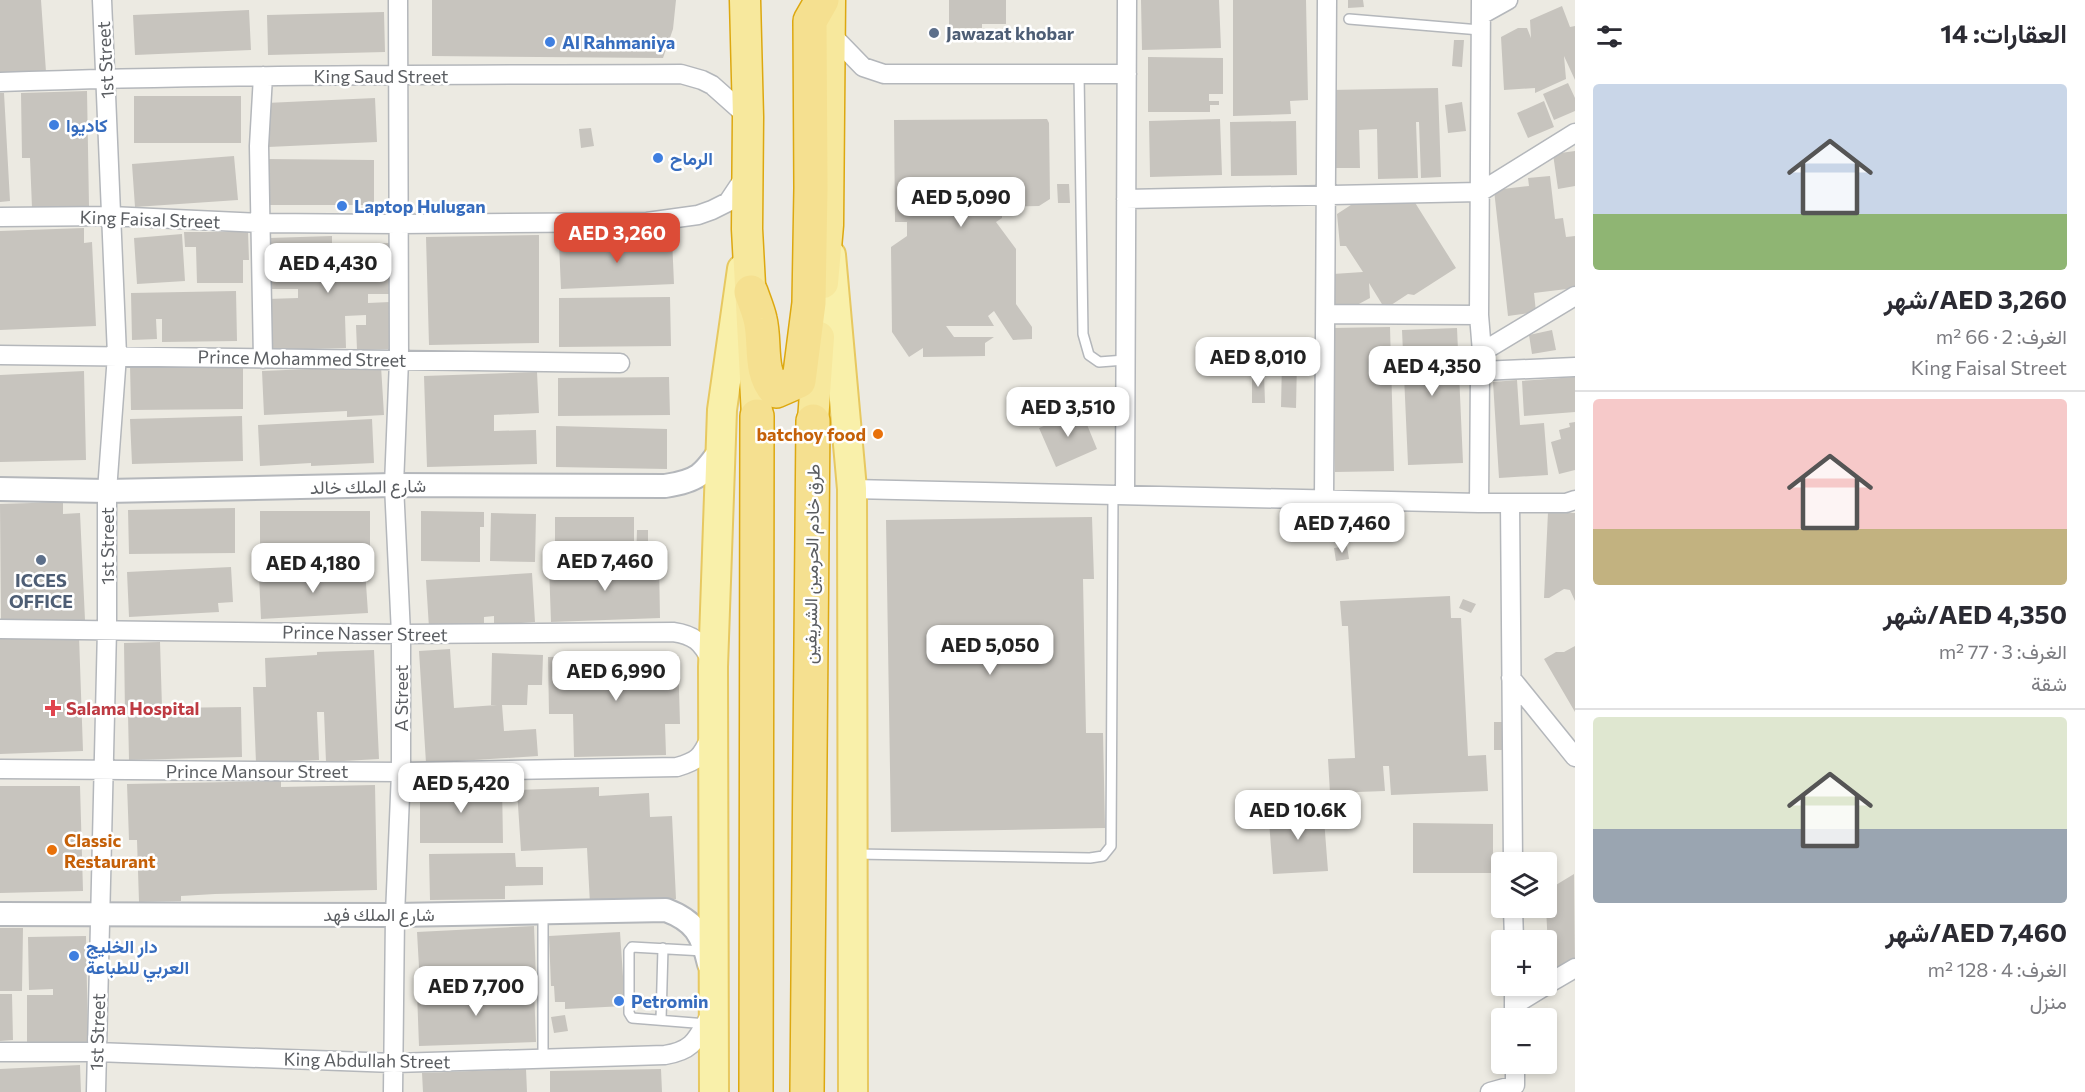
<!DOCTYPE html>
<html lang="ar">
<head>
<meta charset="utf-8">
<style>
	body { margin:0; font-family:Commissioner,Vazirmatn,sans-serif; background:#f7f7f7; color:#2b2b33; direction:rtl; height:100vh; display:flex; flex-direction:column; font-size:22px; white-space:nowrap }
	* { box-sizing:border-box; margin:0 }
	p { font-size:20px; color:#7c7c81 }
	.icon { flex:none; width:33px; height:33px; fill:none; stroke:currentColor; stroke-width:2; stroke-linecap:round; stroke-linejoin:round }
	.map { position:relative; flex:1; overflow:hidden; direction:ltr }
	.drawer { display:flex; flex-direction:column; background:#fff; width:510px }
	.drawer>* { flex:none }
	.fabs { position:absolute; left:1491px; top:852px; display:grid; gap:12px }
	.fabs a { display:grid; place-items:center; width:66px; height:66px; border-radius:6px; background:#fff; box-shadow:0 3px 9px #0003; font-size:30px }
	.price { position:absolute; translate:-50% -51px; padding:0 14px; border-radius:12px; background:#fff; color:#222; font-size:20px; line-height:39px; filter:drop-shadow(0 2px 3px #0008) }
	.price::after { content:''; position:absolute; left:50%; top:36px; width:18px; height:14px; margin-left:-9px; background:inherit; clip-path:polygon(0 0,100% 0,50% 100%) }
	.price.selected { background:#dc4c37; color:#fff }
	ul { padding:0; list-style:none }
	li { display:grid; align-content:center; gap:12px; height:318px; padding:0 18px }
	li+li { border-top:2px solid #e1e1e2 }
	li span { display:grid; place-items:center; height:186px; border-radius:6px; color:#555 }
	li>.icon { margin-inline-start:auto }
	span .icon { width:108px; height:108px; fill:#fffc; stroke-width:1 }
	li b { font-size:26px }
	h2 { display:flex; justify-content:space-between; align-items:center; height:72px; padding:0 18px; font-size:26px }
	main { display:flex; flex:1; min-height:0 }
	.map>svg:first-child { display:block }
	.building { fill:#c7c4be }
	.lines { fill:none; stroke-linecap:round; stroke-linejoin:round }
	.service-casing { stroke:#b4b7bb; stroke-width:12 }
	.minor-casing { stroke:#b4b7bb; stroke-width:21 }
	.tertiary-casing { stroke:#b4b7bb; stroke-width:26 }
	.primary-casing { stroke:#e7c860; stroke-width:32 }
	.trunk-casing { stroke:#dda810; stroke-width:33 }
	.motorway-casing { stroke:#dda810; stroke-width:36 }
	.service { stroke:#fff; stroke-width:9 }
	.minor { stroke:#fff; stroke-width:18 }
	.tertiary { stroke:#fff; stroke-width:22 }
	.primary { stroke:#f9f0aa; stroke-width:28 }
	.trunk { stroke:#f7e89d; stroke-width:30 }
	.motorway { stroke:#f5e090; stroke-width:33 }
	.service-dot { fill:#5c6f8a; stroke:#fff; stroke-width:2 }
	.shop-dot { fill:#3f7fe0; stroke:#fff; stroke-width:2 }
	.food-dot { fill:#e8710a; stroke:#fff; stroke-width:2 }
	.health-dot { fill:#e0444e; stroke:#fff; stroke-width:2 }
	.labels { text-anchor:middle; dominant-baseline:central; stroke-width:5; stroke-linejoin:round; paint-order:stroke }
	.service-label { font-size:18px; font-weight:bold; fill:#4e5e75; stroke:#fff; text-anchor:start }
	.shop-label { font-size:18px; font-weight:bold; fill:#366cbe; stroke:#fff; text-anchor:start }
	.street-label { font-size:18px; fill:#5a5d61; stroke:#fff }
	.food-label { font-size:18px; font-weight:bold; fill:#c56008; stroke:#fff; text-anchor:end }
	.health-label { font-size:18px; font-weight:bold; fill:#be3a42; stroke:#fff; text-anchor:start }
</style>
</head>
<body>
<main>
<section class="drawer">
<h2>العقارات: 14<svg class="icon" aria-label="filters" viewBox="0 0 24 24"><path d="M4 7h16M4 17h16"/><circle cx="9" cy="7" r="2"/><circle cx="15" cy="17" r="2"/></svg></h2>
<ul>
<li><span style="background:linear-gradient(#c9d6e8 70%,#8fb573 0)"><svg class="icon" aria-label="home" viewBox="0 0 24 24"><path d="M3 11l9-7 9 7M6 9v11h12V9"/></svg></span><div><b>AED 3,260/شهر</b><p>الغرف: 2 · 66 m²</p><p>King Faisal Street</p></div></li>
<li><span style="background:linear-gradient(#f6c9c9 70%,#c2b280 0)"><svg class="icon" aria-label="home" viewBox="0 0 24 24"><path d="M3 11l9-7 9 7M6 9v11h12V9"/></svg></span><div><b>AED 4,350/شهر</b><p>الغرف: 3 · 77 m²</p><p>شقة</p></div></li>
<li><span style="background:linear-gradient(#dfe7d0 60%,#9aa5b1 0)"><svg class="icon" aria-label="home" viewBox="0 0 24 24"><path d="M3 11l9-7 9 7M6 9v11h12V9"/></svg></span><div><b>AED 7,460/شهر</b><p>الغرف: 4 · 128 m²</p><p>منزل</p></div></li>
</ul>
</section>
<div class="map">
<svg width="1575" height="1092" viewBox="0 0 1575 1092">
	<rect width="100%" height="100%" fill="#eceae2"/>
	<path class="building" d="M 0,0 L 41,0 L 46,72 L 0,75 Z
		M 432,0 L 676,0 L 673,29 L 663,58 L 432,56 Z
		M 949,0 L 1006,0 L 1006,24 L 982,24 L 982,28 L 949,28 Z
		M 1141,0 L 1219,0 L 1221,48 L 1142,50 Z
		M 1233,0 L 1306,0 L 1308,100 L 1290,101 L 1291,114 L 1233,116 Z
		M 1348,0 L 1363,0 L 1364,7 L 1348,8 Z
		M 1562,6 L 1570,27 L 1575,26 L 1575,80 L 1564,56 L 1566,79 L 1535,93 L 1535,88 L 1504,90 L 1501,37 L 1518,28 L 1527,28 L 1531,38 L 1530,20 Z
		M 249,10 L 251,50 L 135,55 L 133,15 Z
		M 384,12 L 385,52 L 268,55 L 267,15 Z
		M 1454,40 L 1464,40 L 1462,67 L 1452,66 Z
		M 1148,57 L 1223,58 L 1223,94 L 1209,94 L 1209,101 L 1219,101 L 1219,105 L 1210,105 L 1210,112 L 1148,112 Z
		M 1568,83 L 1575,98 L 1575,111 L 1554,120 L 1543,94 Z
		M 1438,88 L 1441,177 L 1421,178 L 1419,122 L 1416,122 L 1418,178 L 1378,179 L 1377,129 L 1359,130 L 1360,168 L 1332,168 L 1330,90 Z
		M 87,91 L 89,206 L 32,208 L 30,158 L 22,158 L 21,93 Z
		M 0,93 L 4,93 L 10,201 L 0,202 Z
		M 134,96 L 241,96 L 241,143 L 134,143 Z
		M 375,98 L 377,142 L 268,147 L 266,103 Z
		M 1544,101 L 1554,127 L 1528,138 L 1517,113 Z
		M 1462,102 L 1466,131 L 1448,133 L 1445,105 Z
		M 1047,119 L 1049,123 L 1050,199 L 1039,206 L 1002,207 L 1002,218 L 996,222 L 1016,249 L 1016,304 L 1032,327 L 1032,339 L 1013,340 L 994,311 L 988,316 L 994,326 L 946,326 L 954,337 L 994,337 L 985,343 L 985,356 L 923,357 L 923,348 L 909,357 L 892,332 L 891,247 L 907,236 L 907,222 L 895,222 L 894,120 Z
		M 1220,119 L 1222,175 L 1150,177 L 1149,121 Z
		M 1296,121 L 1297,175 L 1231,176 L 1230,122 Z
		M 591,128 L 594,146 L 581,148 L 579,129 Z
		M 1575,151 L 1575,186 L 1558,189 L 1553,154 Z
		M 234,156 L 238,200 L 135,207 L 132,164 Z
		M 266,159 L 374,160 L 374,205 L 266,205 Z
		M 1550,176 L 1555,219 L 1563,218 L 1566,237 L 1575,236 L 1575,288 L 1534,293 L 1536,312 L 1508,316 L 1494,190 L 1529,186 L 1528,178 Z
		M 1057,184 L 1069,184 L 1070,203 L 1058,203 Z
		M 1414,201 L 1456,268 L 1414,295 L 1408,294 L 1385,309 L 1369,283 L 1370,298 L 1357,305 L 1335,306 L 1333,274 L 1363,272 L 1346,246 L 1340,246 L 1337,214 L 1354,203 Z
		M 84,228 L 84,243 L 92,242 L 96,326 L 0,330 L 0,231 Z
		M 184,232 L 248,232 L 249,260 L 243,260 L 243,283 L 197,283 L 196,247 L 185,247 Z
		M 182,234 L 185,281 L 137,284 L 134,238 Z
		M 539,235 L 539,343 L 429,345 L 426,237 Z
		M 332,236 L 332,245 L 389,243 L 391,294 L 368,294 L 368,303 L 390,302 L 391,349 L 357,350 L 356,325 L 366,325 L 366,315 L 345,316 L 346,348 L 268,350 L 267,299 L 298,298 L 298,289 L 270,289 L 269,238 Z
		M 672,238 L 674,284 L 561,289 L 559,243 Z
		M 236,291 L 237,341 L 162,342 L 162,319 L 156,319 L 157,339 L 132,340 L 131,293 Z
		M 670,297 L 671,346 L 559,347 L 559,298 Z
		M 1390,327 L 1394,471 L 1335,472 L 1332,328 Z
		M 1457,328 L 1463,463 L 1408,465 L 1402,330 Z
		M 1552,330 L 1556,350 L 1532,354 L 1529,335 Z
		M 1282,361 L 1297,361 L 1296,408 L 1281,407 Z
		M 243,364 L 243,409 L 131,410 L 130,365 Z
		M 381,366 L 384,415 L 347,417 L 347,411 L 264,415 L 262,371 Z
		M 84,371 L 86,460 L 0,462 L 0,375 Z
		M 537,372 L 539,413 L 494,415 L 494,431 L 536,430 L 537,464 L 427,467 L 424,376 Z
		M 1252,373 L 1264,373 L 1265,403 L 1252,403 Z
		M 669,377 L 670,415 L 558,416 L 558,378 Z
		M 1575,377 L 1575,412 L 1524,416 L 1522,381 Z
		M 1517,380 L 1520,425 L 1544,423 L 1548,475 L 1499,478 L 1493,382 Z
		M 1081,410 L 1097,449 L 1056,467 L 1039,428 Z
		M 242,416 L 243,461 L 132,464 L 130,419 Z
		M 372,419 L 374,463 L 311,466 L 311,463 L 260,466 L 258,425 Z
		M 1575,422 L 1575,470 L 1559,474 L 1551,442 L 1561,439 L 1559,430 L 1570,427 L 1569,423 Z
		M 556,426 L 667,429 L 667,469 L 556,467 Z
		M 63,502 L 63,514 L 80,513 L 85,620 L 1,623 L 0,504 Z
		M 235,508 L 235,553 L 129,554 L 128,510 Z
		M 260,511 L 370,511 L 370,555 L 260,556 Z
		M 421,511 L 484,512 L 484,527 L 480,527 L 480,562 L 421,561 Z
		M 1548,512 L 1575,513 L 1575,601 L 1570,590 L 1564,589 L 1549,598 L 1544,598 Z
		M 491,513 L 536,514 L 535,562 L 490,561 Z
		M 555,517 L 634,517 L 634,558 L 555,558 Z
		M 1092,517 L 1094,579 L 1083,579 L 1086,733 L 1103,733 L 1105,828 L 891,832 L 886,520 Z
		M 637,530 L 648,530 L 648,560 L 636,560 Z
		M 1347,546 L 1349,559 L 1336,561 L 1334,548 Z
		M 659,563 L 660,618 L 551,622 L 549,566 Z
		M 231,567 L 233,602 L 218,603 L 219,612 L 129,617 L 127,572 Z
		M 365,569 L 368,613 L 261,619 L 259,575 Z
		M 532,573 L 535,622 L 494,625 L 494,616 L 484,617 L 484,624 L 429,628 L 426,580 Z
		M 1450,596 L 1451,618 L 1461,618 L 1468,756 L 1486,755 L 1488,791 L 1391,795 L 1389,766 L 1383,766 L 1385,791 L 1330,793 L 1328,759 L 1355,758 L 1348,626 L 1342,626 L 1340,601 Z
		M 1463,599 L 1476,604 L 1471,613 L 1459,608 Z
		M 79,636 L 83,751 L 0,754 L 0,639 Z
		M 160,642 L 162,708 L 241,707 L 242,757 L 129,760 L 128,714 L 125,714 L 124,643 Z
		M 1575,646 L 1575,712 L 1544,659 L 1556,652 L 1564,652 Z
		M 450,649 L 454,708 L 497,705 L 491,705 L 492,653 L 543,655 L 542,685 L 528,685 L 527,705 L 502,705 L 504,731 L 536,729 L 538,756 L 426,763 L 419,651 Z
		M 374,650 L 379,759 L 326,762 L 324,712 L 317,712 L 319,760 L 256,763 L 253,687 L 266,687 L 265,658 L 317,655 L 317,652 Z
		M 678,655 L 680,724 L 665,724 L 666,755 L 574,757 L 573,714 L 549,714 L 548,657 Z
		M 1494,722 L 1505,722 L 1505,750 L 1494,750 Z
		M 281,781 L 281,787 L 375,785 L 377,890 L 215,894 L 181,896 L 181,901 L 139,902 L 137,840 L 129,840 L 127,784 Z
		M 502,784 L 503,843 L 420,843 L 420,785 Z
		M 0,786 L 80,786 L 83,891 L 0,893 Z
		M 599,787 L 599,796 L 649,793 L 650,817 L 672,816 L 676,899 L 590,904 L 587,848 L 521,851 L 517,790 Z
		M 1323,806 L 1328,871 L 1273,874 L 1268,808 L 1287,807 L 1288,821 L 1299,821 L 1299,807 Z
		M 1413,823 L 1493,824 L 1493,873 L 1413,873 Z
		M 515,853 L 516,867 L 543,867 L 543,885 L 505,886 L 505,899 L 430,900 L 429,854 Z
		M 1574,874 L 1575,971 L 1550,986 L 1546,908 L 1546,891 Z
		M 534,926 L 536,980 L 420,985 L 417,932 Z
		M 0,928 L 23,928 L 22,991 L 0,991 Z
		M 620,932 L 625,1006 L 565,1009 L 565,1002 L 555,1002 L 554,986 L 551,986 L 549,936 Z
		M 86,936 L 88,1042 L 27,1043 L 27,995 L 53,995 L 53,989 L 29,990 L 28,937 Z
		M 534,988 L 536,1042 L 419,1046 L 417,992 Z
		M 0,994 L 12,994 L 13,1040 L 0,1041 Z
		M 565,1015 L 568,1031 L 554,1033 L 551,1017 Z
		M 80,1065 L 81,1092 L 0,1092 L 0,1069 Z
		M 526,1069 L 527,1092 L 423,1092 L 422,1073 Z
		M 661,1069 L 662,1092 L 550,1092 L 550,1071 Z"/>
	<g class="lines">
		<g class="service-casing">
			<path id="service" d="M 1349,19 L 1480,30
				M 1079,74 L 1083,334 L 1089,355 L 1099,362 L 1125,360
				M 855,854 L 1090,858 L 1103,856 L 1111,846 L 1113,494
				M 543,911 L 543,1059
				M 704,951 L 632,947 L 629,951 L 629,1013 L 632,1018 L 707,1024
				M 661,1020 L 663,948"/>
		</g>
		<g class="minor-casing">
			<path id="minor" d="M 1481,15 L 1508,0
				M 829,32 L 863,67 L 884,74 L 1127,74
				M 263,76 L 259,146 L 263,359
				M 0,82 C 227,74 454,75 681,74 L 702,80 L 712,85 L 748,117
				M 1126,199 L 1480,192 L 1575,133
				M 0,217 L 110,216 L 261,223 L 398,224 L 647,222 L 698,215 L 712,210 L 728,202 L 746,175
				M 1325,314 L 1479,315
				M 1482,352 L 1575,296
				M 0,355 L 620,363
				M 1480,371 L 1575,367
				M 852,489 L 1479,503 L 1566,503 L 1575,500
				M 1125,495 L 1127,0
				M 1324,500 L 1327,0
				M 1479,503 L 1480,371 L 1482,352 L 1479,315 L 1481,0
				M 1510,503 L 1513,862
				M 0,629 L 401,634 L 673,632 C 694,635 702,642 711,661
				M 1511,678 L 1575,757
				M 0,769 L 401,772 L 677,767 C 698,761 701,757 710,738
				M 1513,908 L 1514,940
				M 1546,985 L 1575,968
				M 1514,986 L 1514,1018
				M 1514,1005 L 1545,986
				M 0,1052 L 96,1052 L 394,1063 L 665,1055 C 696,1050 697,1037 712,1012
				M 96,1092 L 107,629 L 107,491 L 117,355 L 102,0
				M 393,1092 L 395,915 L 401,772 L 401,634 L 394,485 L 399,360 L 398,0
				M 1490,1092 L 1515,1085 L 1515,1064"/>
		</g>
		<g class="tertiary-casing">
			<path id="tertiary" d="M 0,489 L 107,491 L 394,485 L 665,486 C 698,481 703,475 721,449
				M 0,914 L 395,915 L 666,910 C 695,921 702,934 709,964"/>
		</g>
		<g class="primary-casing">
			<path id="primary" d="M 831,255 L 852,489 L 853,1092
				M 714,1092 L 713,667 L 722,410 L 742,269"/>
		</g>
		<g class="trunk-casing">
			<path id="trunk" d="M 745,0 L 748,117 L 747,229 L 757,416
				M 823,283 L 828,225 L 830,0
				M 813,421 L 819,337"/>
		</g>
		<g class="motorway-casing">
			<path id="motorway" d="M 751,292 C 754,301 758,310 760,319 C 766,343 758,371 776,391 L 799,381 L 809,303 L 811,188 L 810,21 L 822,0
				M 756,1092 L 757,416
				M 807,1092 L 813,421"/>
		</g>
		<use href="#service" class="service"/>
		<use href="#minor" class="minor"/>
		<use href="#tertiary" class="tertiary"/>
		<use href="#primary" class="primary"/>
		<use href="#trunk" class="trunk"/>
		<use href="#motorway" class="motorway"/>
	</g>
	<g class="service-dot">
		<circle cx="934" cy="33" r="6"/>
		<circle cx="41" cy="560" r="6"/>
	</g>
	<g class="shop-dot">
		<circle cx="550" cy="42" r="6"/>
		<circle cx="54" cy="125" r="6"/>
		<circle cx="658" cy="158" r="6"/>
		<circle cx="342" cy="206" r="6"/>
		<circle cx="74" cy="956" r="6"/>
		<circle cx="619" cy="1001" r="6"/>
	</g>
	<g class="food-dot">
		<circle cx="878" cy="434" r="6"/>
		<circle cx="52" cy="850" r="6"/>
	</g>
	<path class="health-dot" d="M50 699h6v6h6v6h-6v6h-6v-6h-6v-6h6z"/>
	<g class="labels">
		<g class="service-label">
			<text x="946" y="33">Jawazat khobar</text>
			<text x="41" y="580" text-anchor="middle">ICCES<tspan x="41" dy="21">OFFICE</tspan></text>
		</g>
		<g class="shop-label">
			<text x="562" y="42">Al Rahmaniya</text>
			<text x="66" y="125">كاديوا</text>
			<text x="670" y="158">الرماح</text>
			<text x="354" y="206">Laptop Hulugan</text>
			<text x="86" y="946">دار الخليج<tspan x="86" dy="21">العربي للطباعة</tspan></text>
			<text x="631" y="1001">Petromin</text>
		</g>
		<g class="street-label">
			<text transform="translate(105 60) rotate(-93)">1st Street</text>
			<text x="381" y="76">King Saud Street</text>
			<text transform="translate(150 219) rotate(2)">King Faisal Street</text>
			<text transform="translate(302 358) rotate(1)">Prince Mohammed Street</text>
			<text transform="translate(368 486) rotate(-1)">شارع الملك خالد</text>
			<text transform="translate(107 546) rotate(-90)">1st Street</text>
			<text transform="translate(811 564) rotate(-89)">طرق خادم الحرمين الشريفين</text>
			<text transform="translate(365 633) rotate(1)">Prince Nasser Street</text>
			<text transform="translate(401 698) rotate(-90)">A Street</text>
			<text x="257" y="771">Prince Mansour Street</text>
			<text x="379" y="914">شارع الملك فهد</text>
			<text transform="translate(97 1032) rotate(-88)">1st Street</text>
			<text transform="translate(367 1060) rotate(1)">King Abdullah Street</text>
		</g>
		<g class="food-label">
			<text x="866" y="434">batchoy food</text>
			<text x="64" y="840" text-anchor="start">Classic<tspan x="64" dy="21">Restaurant</tspan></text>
		</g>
		<g class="health-label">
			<text x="66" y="708">Salama Hospital</text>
		</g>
	</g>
</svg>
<div class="fabs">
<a><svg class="icon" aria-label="layers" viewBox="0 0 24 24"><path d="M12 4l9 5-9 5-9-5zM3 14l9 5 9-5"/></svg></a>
<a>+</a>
<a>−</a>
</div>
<b class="price" style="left:961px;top:228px">AED 5,090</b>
<b class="price selected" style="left:617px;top:264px">AED 3,260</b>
<b class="price" style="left:328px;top:294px">AED 4,430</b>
<b class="price" style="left:1258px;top:388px">AED 8,010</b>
<b class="price" style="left:1432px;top:397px">AED 4,350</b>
<b class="price" style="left:1068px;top:438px">AED 3,510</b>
<b class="price" style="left:1342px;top:554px">AED 7,460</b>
<b class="price" style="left:605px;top:592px">AED 7,460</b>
<b class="price" style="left:313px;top:594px">AED 4,180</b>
<b class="price" style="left:990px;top:676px">AED 5,050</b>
<b class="price" style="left:616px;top:702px">AED 6,990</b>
<b class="price" style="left:461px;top:814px">AED 5,420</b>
<b class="price" style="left:1298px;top:841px">AED 10.6K</b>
<b class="price" style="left:476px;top:1017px">AED 7,700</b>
</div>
</main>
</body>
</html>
